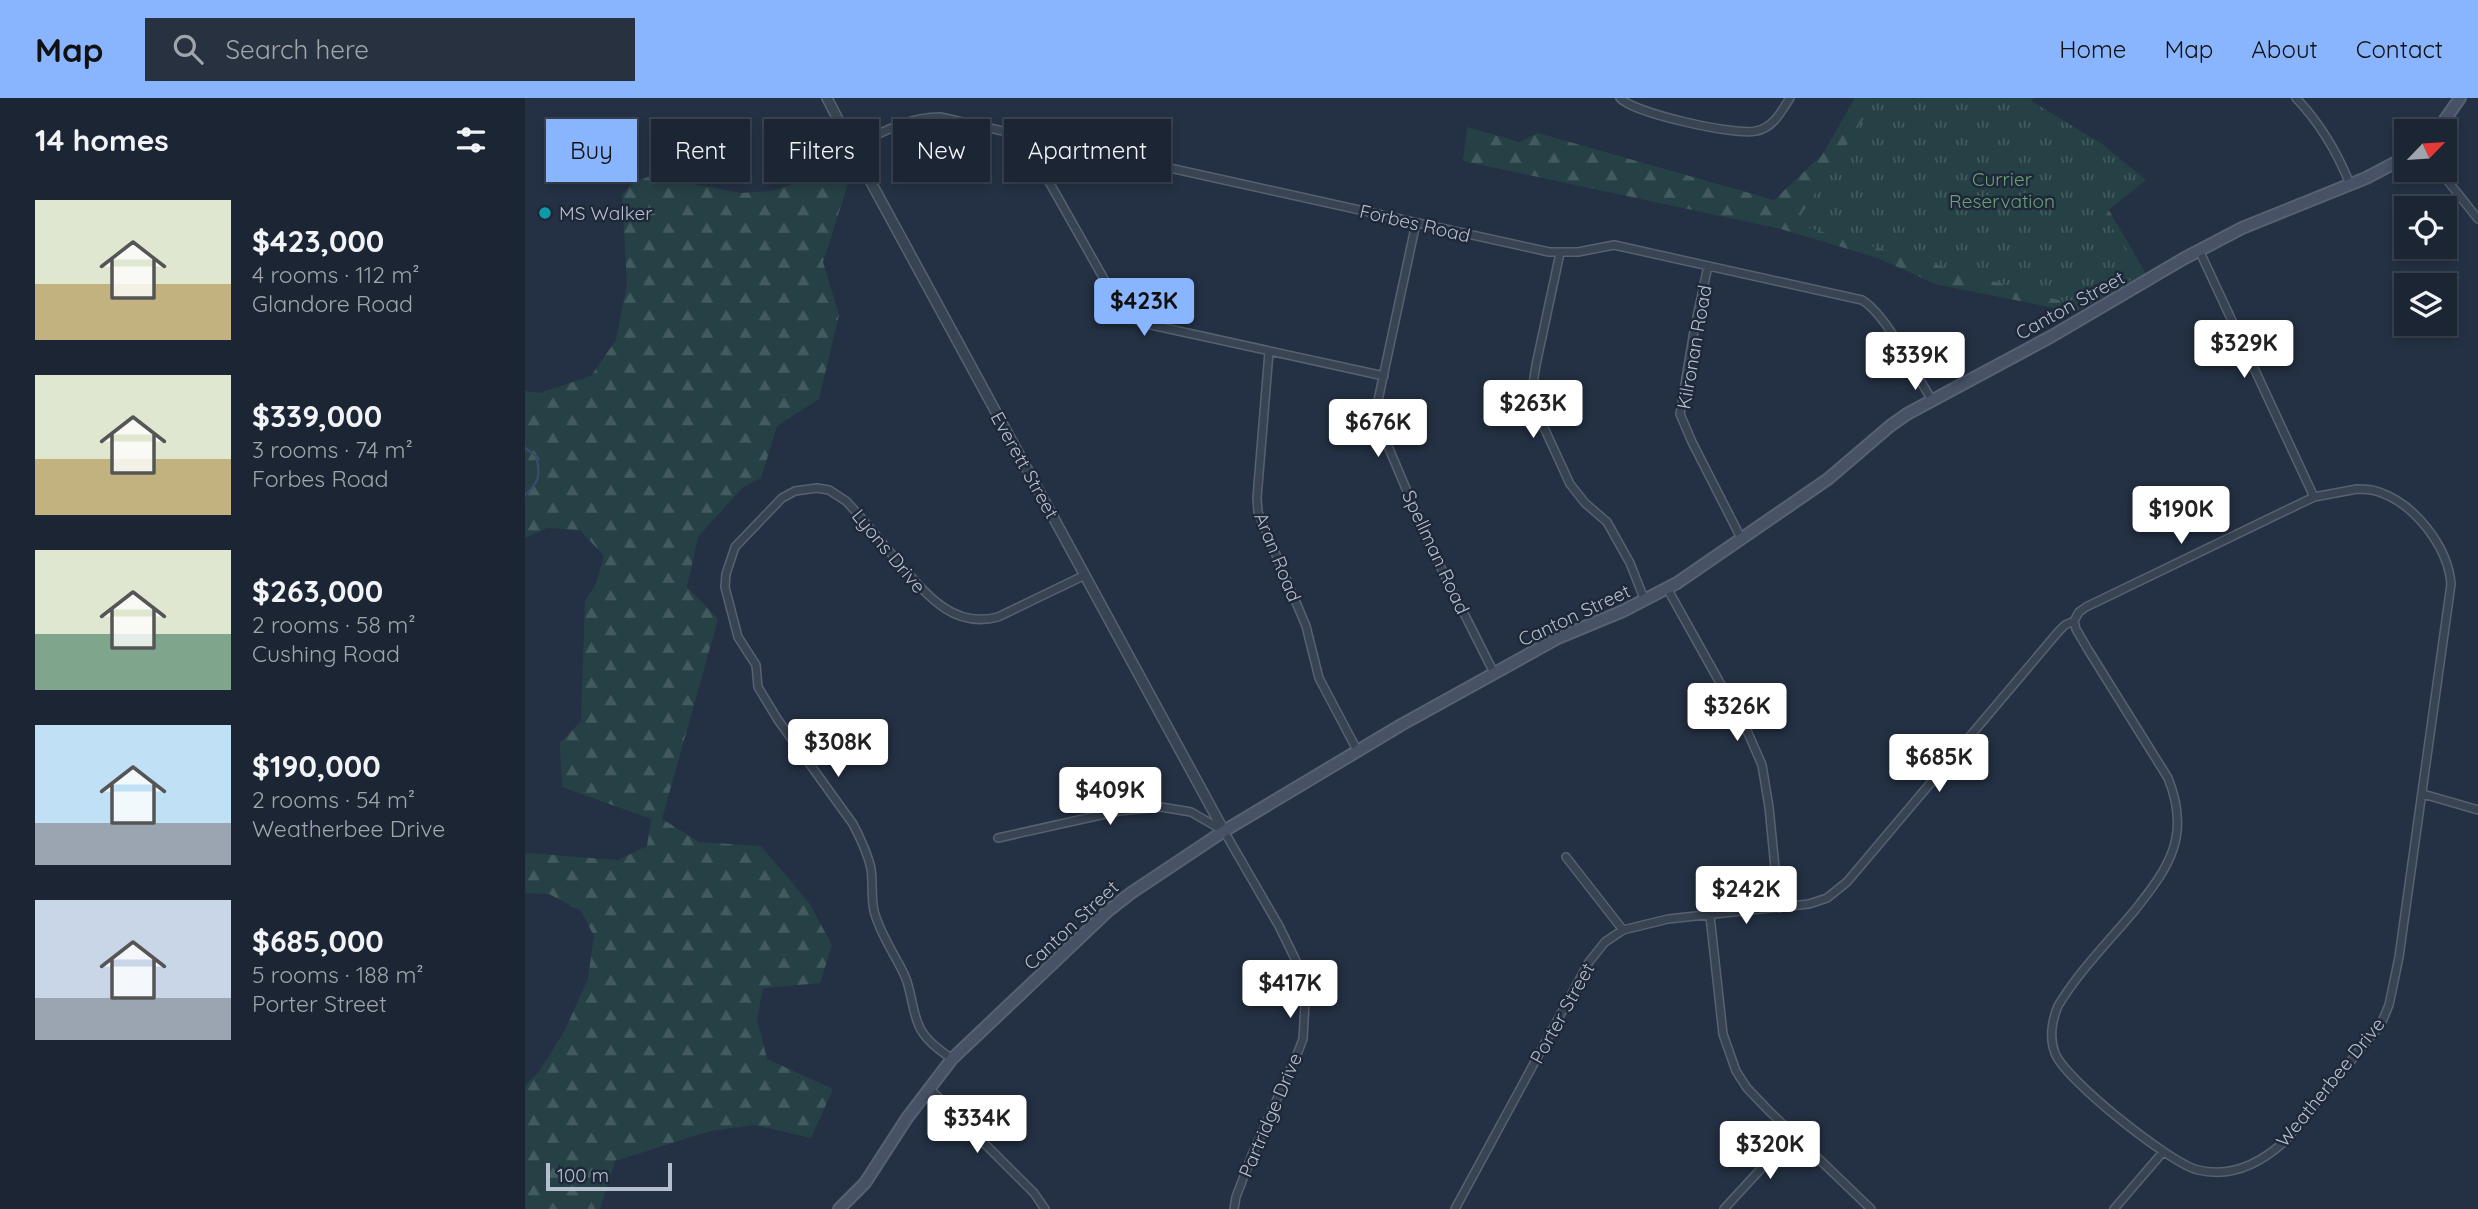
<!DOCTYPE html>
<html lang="en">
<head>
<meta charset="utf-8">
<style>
	body { margin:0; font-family:Quicksand,sans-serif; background:#28313f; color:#f1f3f6; height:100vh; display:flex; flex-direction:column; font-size:26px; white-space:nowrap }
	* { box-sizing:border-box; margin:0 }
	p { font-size:23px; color:#a0a5ac }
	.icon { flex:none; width:38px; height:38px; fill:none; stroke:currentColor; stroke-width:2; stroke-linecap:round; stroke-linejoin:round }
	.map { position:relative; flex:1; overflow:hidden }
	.drawer { display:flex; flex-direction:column; background:#1b2533; width:525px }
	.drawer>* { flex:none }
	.guide { position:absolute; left:21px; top:21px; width:665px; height:63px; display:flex; gap:14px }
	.needle { width:46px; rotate:65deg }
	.tools { position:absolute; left:1869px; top:21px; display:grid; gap:14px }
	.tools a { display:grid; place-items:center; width:63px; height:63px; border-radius:0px; background:#1b2533; box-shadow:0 4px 10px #0003,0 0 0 2px #39424e; font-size:35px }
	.scale { position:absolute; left:21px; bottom:18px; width:126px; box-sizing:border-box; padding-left:7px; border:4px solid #b6bfcd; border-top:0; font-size:19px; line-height:24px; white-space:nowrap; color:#b6bfcd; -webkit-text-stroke:5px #1e2839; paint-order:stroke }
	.price { position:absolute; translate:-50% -60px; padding:0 16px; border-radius:7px; background:#fff; color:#222; font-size:23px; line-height:46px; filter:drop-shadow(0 2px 4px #0008) }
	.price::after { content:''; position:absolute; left:50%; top:42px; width:21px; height:16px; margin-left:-10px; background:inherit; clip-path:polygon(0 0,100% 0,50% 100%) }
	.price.selected { background:#89b5ff; color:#111 }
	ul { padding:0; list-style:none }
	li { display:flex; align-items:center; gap:21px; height:175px; padding:0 35px }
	li span { display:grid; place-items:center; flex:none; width:196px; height:140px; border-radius:0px; color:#555 }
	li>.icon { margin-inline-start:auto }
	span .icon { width:84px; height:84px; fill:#fffc; stroke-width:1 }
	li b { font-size:30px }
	h2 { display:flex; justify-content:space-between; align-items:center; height:84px; padding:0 35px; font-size:30px }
	.chip { padding:0 24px; border-radius:0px; background:#1b2533; box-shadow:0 4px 10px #0003,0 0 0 2px #39424e; font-size:24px; line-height:63px }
	.chip.selected { background:#89b5ff; color:#111 }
	header { display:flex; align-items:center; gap:42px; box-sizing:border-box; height:98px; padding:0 35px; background:#89b5ff; color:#111 }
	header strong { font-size:33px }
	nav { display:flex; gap:38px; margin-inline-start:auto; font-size:24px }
	.search { width:490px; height:63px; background:#28313f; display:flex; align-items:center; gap:18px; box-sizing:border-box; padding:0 24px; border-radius:0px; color:#a0a5ac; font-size:26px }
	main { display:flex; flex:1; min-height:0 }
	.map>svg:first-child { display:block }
	.forest { fill:url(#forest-firs) }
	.park { fill:url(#park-tufts) }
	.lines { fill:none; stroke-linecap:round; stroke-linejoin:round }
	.stream { stroke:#374c6d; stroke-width:2.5 }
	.minor-casing { stroke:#576171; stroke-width:10 }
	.tertiary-casing { stroke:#576171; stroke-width:12 }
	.secondary-casing { stroke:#576171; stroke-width:14 }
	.minor { stroke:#394453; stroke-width:7 }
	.tertiary { stroke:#394453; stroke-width:9 }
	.secondary { stroke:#475267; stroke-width:10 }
	.culture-dot { fill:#0f9aa8; stroke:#1e2839; stroke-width:2.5 }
	.labels { text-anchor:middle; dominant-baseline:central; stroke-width:5; stroke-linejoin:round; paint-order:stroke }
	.park-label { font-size:19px; fill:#6ba078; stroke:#1e2839 }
	.poi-label { font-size:19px; fill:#b6bfcd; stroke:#1e2839; text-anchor:start }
	.street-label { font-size:19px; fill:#b6bfcd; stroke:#1e2839 }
</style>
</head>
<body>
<header>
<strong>Map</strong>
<div class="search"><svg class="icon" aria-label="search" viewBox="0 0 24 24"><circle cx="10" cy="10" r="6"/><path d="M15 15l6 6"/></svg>Search here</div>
<nav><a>Home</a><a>Map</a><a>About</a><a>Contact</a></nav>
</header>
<main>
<section class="drawer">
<h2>14 homes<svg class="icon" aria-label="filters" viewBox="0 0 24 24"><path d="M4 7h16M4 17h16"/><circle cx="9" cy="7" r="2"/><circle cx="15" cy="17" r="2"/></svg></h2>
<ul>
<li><span style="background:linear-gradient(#dfe7d0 60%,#c2b280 0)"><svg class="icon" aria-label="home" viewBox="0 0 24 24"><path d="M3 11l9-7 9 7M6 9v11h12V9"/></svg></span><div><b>$423,000</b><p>4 rooms · 112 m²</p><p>Glandore Road</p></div></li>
<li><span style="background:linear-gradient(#dfe7d0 60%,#c2b280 0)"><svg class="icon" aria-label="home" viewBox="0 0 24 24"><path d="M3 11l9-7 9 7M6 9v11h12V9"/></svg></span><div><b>$339,000</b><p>3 rooms · 74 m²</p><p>Forbes Road</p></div></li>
<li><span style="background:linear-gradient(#dfe7d0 60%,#7fa58c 0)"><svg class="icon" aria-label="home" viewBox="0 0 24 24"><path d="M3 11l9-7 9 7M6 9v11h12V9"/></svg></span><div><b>$263,000</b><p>2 rooms · 58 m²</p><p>Cushing Road</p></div></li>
<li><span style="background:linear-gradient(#bfe0f5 70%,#9aa5b1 0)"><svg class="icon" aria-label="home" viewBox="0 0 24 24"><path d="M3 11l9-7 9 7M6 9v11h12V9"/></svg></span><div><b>$190,000</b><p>2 rooms · 54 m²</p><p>Weatherbee Drive</p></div></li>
<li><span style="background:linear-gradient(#c9d6e8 70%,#9aa5b1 0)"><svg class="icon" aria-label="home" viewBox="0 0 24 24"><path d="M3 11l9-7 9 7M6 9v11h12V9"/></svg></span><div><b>$685,000</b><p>5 rooms · 188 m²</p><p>Porter Street</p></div></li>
</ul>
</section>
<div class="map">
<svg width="1953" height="1111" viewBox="0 0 1953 1111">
	<defs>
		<pattern id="forest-firs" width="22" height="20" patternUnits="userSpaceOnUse" patternTransform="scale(1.75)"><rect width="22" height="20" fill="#264145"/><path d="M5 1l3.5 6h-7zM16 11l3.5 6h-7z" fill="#435b5f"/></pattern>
		<pattern id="park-tufts" width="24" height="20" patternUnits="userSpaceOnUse" patternTransform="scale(1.75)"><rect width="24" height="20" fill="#264145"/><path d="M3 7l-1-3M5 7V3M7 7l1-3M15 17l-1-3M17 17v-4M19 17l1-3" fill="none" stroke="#435b5f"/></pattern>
	</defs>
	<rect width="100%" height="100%" fill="#243144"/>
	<path class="forest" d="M 1330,0 L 1508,0 L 1506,3 L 1582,109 L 1621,176 L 1550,214 L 1410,186 L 1353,160 L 1256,131 L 938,63 L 942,29 L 994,44 L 1013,35 L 1249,102 L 1297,57 Z
		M 324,56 L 329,67 L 298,164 L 314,217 L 294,301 L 252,328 L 236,380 L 218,389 L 173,439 L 162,489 L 193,521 L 137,721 L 174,744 L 236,748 L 284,805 L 307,847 L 295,885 L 238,890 L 232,921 L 242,961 L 308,991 L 286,1040 L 229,1027 L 185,1033 L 90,1063 L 75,1111 L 0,1111 L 0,987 L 13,975 L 39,934 L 63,881 L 69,838 L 56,813 L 24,796 L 0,795 L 0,755 L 93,762 L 122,748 L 126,721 L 37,689 L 35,645 L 56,623 L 60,503 L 71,486 L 79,458 L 55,432 L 22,430 L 0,440 L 0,293 L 15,295 L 66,278 L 91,242 L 102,186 L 97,97 L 109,83 L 127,78 L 216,95 L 247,93 L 297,76 Z"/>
	<path class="park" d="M 1352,0 L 1508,0 L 1506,3 L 1577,46 L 1621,82 L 1578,116 L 1618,176 L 1554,208 L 1270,126 Z"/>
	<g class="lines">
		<path class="stream" d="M 0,350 L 11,358 C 16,376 14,385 0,397"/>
		<g class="minor-casing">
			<path id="minor" d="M 1095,0 C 1109,15 1210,38 1231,33 C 1248,30 1256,14 1265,0
				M 1771,0 C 1795,25 1812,54 1825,86
				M 516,42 C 513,58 516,68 523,82 L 592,204 L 605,218 L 617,225 L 859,278
				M 327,49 C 356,35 382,19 415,19 L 1024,154 L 1053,154 L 1089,147 L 1337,202 C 1362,217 1390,276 1407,302
				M 1914,72 L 1953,121
				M 891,125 L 851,312 L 854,327 L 907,452 L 969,575
				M 1674,152 L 1789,399
				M 1035,155 L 1011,267 L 1007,292 L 1010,310 L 1045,386 L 1060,405 L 1082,424 L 1105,465 L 1120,503
				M 1183,168 L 1169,233 L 1155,316 L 1167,344 L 1217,442
				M 744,254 L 732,400 L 733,414 L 781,528 L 794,580 L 832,652
				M 1832,391 C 1839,391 1847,391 1854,394 C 1890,406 1923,449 1926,486 L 1874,859 L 1864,907 L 1856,926 L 1760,1043 C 1736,1065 1706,1080 1673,1072 C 1646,1066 1539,981 1530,955 C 1524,940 1527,922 1533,908 C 1553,874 1585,842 1610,812 C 1645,768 1666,737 1643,680 L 1562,550 L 1551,531 L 1549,523 L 1554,514 L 1561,509 L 1764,411 L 1789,399 Z
				M 1142,490 L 1223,635 L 1237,667 L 1244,709 L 1254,810
				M 1898,696 L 1953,712
				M 473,740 L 594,713 L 636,709 L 666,714 L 699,733 L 754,828 L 773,867 L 780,906 L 778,941 L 773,954 L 727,1057 L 711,1099 L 709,1111
				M 1041,759 L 1098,832
				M 1185,818 L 1198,936 L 1211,973 L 1222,990 L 1245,1014 L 1346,1111
				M 427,961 C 416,953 403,944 396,932 C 386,914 388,895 379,876 C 369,855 355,836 349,813 C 346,800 348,784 346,771 C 343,755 335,740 328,726 L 253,622 L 233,589 L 231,567 L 213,539 L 200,489 L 201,476 L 210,449 L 257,400 L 270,393 L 292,390 L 304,392 L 321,403 C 340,423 357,445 375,466 C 401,496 428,531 473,519 L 560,477
				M 404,990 L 509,1095 L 520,1111
				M 930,1111 L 1064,864 L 1080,844 L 1098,832 L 1143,821 L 1284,806 L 1302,800 L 1322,784 L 1533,534 L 1540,527 L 1549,523
				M 1199,1111 L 1268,1036
				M 1589,1111 L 1638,1054"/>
		</g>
		<g class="tertiary-casing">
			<path id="tertiary" d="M 302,0 L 336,66 L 699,733"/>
		</g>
		<g class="secondary-casing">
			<path id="secondary" d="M 1912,33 L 1935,0
				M 314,1111 L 340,1085 L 382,1020 L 427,961 L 583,813 L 606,795 L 699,733 L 876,627 L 1033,540 L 1098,513 L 1152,485 L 1303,381 L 1365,328 L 1382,316 L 1527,238 L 1658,161 L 1717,130 L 1841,80 L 1881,59"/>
		</g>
		<use href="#minor" class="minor"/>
		<use href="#tertiary" class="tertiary"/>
		<use href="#secondary" class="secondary"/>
	</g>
	<circle class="culture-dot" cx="20" cy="115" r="7"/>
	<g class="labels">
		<g class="park-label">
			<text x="1477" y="81">Currier<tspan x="1477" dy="22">Reservation</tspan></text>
		</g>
		<g class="poi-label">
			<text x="34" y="115">MS Walker</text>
		</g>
		<g class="street-label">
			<text transform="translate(890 125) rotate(13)">Forbes Road</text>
			<text transform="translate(1545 207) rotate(-29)">Canton Street</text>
			<text transform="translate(1169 249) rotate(-80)">Kilronan Road</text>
			<text transform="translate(500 367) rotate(61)">Everett Street</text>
			<text transform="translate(364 453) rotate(50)">Lyons Drive</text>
			<text transform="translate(911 454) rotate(65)">Spellman Road</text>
			<text transform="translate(753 459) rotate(68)">Aran Road</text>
			<text transform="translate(1049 517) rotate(-25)">Canton Street</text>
			<text transform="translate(546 827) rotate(-43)">Canton Street</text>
			<text transform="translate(1037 915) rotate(-61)">Porter Street</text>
			<text transform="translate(1805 984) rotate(-51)">Weatherbee Drive</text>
			<text transform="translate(745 1017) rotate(-67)">Partridge Drive</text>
		</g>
	</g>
</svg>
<div class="tools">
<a><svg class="needle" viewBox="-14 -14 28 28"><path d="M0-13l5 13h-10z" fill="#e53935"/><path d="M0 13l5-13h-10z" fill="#a0a5ac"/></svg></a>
<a><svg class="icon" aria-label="locate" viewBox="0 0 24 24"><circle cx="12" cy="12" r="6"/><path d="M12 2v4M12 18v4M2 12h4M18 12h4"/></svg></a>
<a><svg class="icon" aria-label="layers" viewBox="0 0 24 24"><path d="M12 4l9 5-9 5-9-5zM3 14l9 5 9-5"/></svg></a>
</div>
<div class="scale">100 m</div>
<b class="price selected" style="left:619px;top:240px">$423K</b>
<b class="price" style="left:1719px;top:282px">$329K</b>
<b class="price" style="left:1390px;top:294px">$339K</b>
<b class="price" style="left:1008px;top:342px">$263K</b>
<b class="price" style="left:853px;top:361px">$676K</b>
<b class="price" style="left:1656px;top:448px">$190K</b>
<b class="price" style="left:1212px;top:645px">$326K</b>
<b class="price" style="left:313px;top:681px">$308K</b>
<b class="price" style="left:1414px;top:696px">$685K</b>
<b class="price" style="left:585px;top:729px">$409K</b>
<b class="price" style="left:1221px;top:828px">$242K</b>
<b class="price" style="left:765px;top:922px">$417K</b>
<b class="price" style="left:452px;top:1057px">$334K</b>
<b class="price" style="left:1245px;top:1083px">$320K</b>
<div class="guide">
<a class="chip selected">Buy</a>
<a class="chip">Rent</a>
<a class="chip">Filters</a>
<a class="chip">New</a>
<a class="chip">Apartment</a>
</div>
</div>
</main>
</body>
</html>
